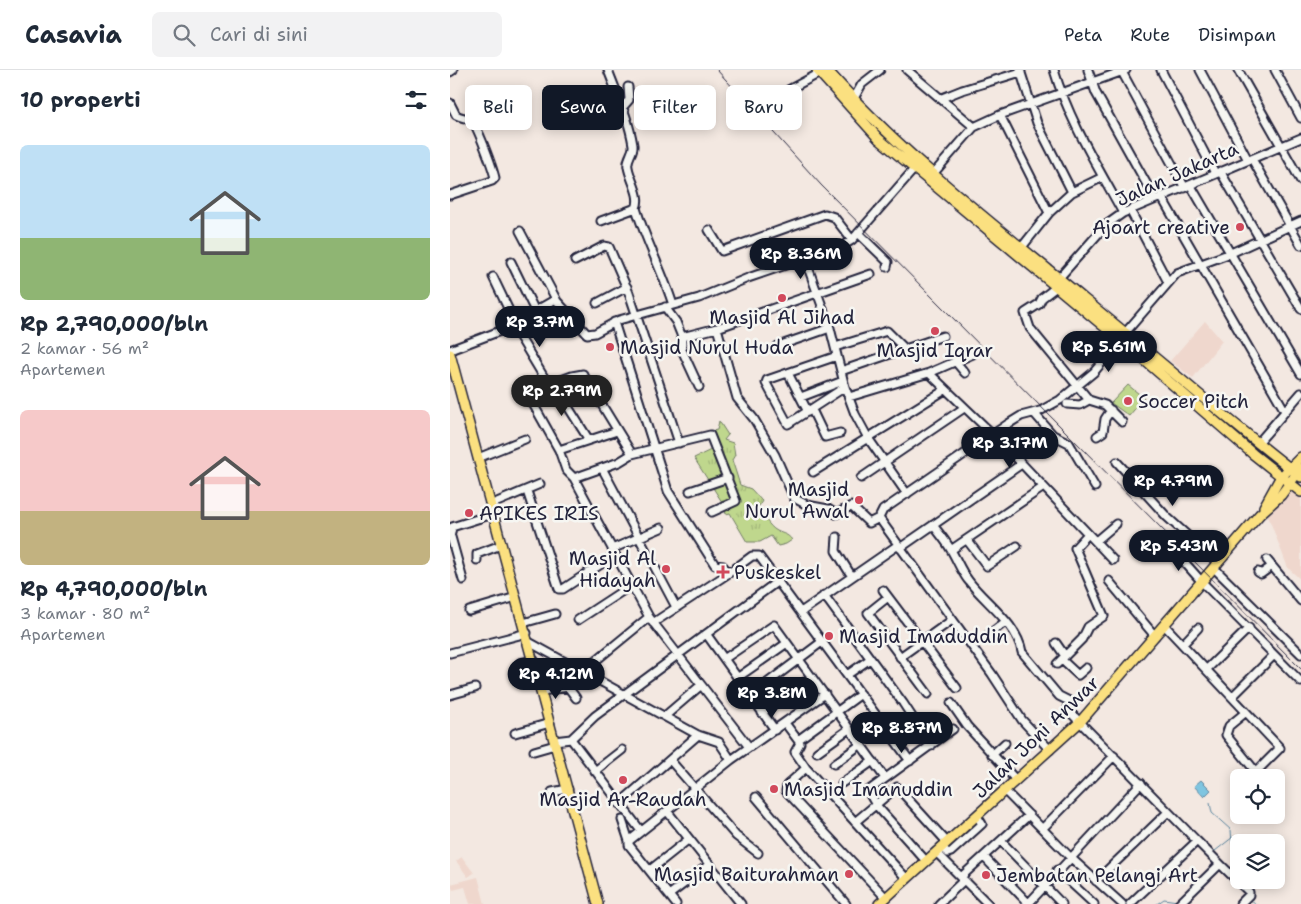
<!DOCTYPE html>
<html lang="id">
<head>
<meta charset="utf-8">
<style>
	body { margin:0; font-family:"Shantell Sans",sans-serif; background:#f2f2f3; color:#1f2937; height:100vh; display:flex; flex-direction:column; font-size:19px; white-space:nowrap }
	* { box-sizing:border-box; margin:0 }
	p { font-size:16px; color:#747a83 }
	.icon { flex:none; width:28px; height:28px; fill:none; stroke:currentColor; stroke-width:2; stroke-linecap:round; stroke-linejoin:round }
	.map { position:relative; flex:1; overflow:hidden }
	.sheet { display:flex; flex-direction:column; background:#fff; width:450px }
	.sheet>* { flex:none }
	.guide { position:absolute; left:15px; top:15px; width:475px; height:45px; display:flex; gap:10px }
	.tools { position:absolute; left:780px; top:699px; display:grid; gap:10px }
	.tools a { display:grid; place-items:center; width:55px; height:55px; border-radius:8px; background:#fff; box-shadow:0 2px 12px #0003; font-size:25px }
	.price { position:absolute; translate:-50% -42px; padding:0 11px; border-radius:18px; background:#111827; color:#fff; font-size:16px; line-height:32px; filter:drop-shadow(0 1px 2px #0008) }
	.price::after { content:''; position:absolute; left:50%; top:30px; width:15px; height:11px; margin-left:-8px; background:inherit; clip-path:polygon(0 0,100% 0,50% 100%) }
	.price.current { background:#222; color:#fff }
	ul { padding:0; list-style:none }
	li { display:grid; align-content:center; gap:10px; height:265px; padding:0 20px }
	li span { display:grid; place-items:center; height:155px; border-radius:8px; color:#555 }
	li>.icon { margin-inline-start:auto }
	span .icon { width:90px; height:90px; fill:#fffc; stroke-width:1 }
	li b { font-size:21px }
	h2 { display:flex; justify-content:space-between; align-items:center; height:60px; padding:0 20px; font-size:21px }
	.pill { padding:0 18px; border-radius:8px; background:#fff; box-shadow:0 2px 12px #0003; font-size:18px; line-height:45px }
	.pill.current { background:#111827; color:#fff }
	header { display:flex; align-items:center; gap:30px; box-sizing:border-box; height:70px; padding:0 25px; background:#fff; border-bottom:1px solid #e0e1e3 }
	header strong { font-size:24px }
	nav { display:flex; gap:28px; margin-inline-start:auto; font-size:18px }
	.search { width:350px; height:45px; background:#f2f2f3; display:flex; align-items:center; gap:12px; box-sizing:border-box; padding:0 18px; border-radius:8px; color:#747a83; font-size:19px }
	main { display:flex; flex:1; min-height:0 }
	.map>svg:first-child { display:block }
	.built { fill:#efd7cd }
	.grass { fill:url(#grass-tufts); stroke:#707c64 }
	.pitch { fill:#bfd78d; stroke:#707c64 }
	.water { fill:#7fc5e0; stroke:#5a849e }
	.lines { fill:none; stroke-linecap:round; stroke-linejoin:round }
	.stream { stroke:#5a849e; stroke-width:1 }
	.minor-casing { stroke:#22223b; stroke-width:11 }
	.major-casing { stroke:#22223b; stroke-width:12 }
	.minor { stroke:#f6f6f2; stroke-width:7 }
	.major { stroke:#fbe080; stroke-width:9 }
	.rail { stroke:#22223b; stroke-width:1 }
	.poi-dot { fill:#d1495b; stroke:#f6f6f2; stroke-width:2 }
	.labels { text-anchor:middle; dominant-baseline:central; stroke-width:5; stroke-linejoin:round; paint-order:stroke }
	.street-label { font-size:19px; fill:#22223b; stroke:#f6f6f2 }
	.poi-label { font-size:19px; fill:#22223b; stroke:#f6f6f2; text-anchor:start }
</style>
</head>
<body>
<header>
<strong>Casavia</strong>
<div class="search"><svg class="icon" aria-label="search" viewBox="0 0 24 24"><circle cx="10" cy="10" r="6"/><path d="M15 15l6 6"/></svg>Cari di sini</div>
<nav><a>Peta</a><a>Rute</a><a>Disimpan</a></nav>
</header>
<main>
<section class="sheet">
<h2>10 properti<svg class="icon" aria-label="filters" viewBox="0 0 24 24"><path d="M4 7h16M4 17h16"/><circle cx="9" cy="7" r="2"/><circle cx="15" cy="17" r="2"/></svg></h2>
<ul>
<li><span style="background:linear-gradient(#bfe0f5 60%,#8fb573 0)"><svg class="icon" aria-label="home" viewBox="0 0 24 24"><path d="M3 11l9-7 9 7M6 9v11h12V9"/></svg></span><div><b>Rp 2,790,000/bln</b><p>2 kamar · 56 m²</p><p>Apartemen</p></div></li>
<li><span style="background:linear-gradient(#f6c9c9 65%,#c2b280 0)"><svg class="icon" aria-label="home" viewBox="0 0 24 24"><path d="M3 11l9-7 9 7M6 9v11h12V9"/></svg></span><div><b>Rp 4,790,000/bln</b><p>3 kamar · 80 m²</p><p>Apartemen</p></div></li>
</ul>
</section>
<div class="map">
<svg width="851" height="834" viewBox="0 0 851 834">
	<defs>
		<pattern id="grass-tufts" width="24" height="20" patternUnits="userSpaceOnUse" patternTransform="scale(1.25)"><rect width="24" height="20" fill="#bfd78d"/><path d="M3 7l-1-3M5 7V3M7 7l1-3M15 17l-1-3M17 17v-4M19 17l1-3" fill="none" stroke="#a4b87b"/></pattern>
	</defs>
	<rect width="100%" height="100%" fill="#f3e8e1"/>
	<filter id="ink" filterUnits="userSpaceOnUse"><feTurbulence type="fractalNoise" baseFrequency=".02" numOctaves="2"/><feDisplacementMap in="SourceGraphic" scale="10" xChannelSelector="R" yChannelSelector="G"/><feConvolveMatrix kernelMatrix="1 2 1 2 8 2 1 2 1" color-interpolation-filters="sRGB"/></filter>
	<g filter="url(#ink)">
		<path class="built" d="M 755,251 L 772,271 L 743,308 L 720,291 Z
			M 851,397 L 851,510 L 838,498 L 816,441 Z
			M 12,787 L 24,803 L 18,807 L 6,791 Z
			M 28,807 L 35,834 L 20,834 L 15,817 L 3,820 L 1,814 Z"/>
		<path class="grass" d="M 269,351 L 278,365 L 274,370 L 283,373 L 285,385 L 282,390 L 290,415 L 301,419 L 312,431 L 307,440 C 315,446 318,456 327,461 C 333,464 338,464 342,470 L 336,474 L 328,476 L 321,466 L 310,472 L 297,472 L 280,443 L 276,444 L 272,432 L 244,388 L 263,379 L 257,362 L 267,360 Z"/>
		<path class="pitch" d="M 678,315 L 694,328 L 679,346 L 661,333 Z"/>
		<path class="water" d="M 751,710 L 761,720 L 754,727 L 744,716 Z"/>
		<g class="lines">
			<path class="stream" d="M 760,733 L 762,743 L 781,760 L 782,774 L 789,786
				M 760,779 L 765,781 L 783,767
				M 786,815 L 796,824
				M 797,815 L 800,810
				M 799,828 L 806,834
				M 707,834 L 714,829 L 727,831"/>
			<g class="minor-casing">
				<path id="minor" d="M 457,0 L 524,57
					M 570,0 L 587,53 L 622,122
					M 604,0 C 619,51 648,97 673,143
					M 638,0 L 646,23 L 705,129
					M 671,0 L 735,118
					M 711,0 L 765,103
					M 750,0 L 798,90
					M 788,0 L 851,111
					M 825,0 L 851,48
					M 0,2 L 3,0
					M 332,26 L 340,19 L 370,3
					M 492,28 L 512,20 L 571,2
					M 403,30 L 412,14 L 430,0
					M 0,33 L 6,45 C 11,48 17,48 21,50 C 27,54 43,99 45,108 L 42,111 L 0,125
					M 172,38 L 179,30 L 178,17
					M 550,45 L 599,143
					M 802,89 L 851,175
					M 770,101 L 851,239
					M 483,104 L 524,57 L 550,45 L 676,0
					M 741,116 L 851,304
					M 711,126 L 835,341
					M 186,138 C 196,172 213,202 223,235
					M 680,140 L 718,212
					M 151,151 L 186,138 C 192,126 180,110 178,97 C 176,88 184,83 183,75 C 179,49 167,24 158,0
					M 259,160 L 272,181 L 375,144 L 384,147 L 402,170
					M 70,161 L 106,229 L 85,241
					M 408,163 L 438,192 L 437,197
					M 572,177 L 599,143 L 622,122 L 653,107
					M 355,189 L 380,258 L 395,317 L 405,344 L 418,368 L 457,424
					M 125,191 L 154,176 L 159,177 L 179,223 L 229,373
					M 43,207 L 65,253
					M 609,208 L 656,155 L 673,143 L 851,68
					M 605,218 L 592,228 L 589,234 L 575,243 L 580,258 L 639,330 L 655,335 L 672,352
					M 106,230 L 137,264 L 145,263 L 169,250 L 249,228 L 298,208 L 394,175 L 402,170 L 465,98
					M 147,233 L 177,217
					M 215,237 L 226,252 L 232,267 L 267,258 L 421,204
					M 164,252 L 218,421 L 265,495 L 273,496 L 279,503
					M 62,254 L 98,314
					M 267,258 L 287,328 L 304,349 L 325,385 L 344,428 L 357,435 L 378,439 L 386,444 L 401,436 L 419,453 L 429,448 L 433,440 L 558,354 L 571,346 L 590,341 L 610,330 L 644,302 L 670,271
					M 675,263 L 727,203 L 781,183 L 851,151
					M 232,267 L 232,280 L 249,317
					M 328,276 L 380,258
					M 385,277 L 437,261 L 454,278
					M 0,280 L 50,261 L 85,241 L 61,192
					M 387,286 L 317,310 L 316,313 L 338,354 L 395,317
					M 505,291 L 515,303
					M 391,301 L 493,266
					M 338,303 L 358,342
					M 479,303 L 557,378 L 663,490
					M 103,313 L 139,370
					M 351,327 L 393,311
					M 399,327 L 479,303 L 523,284
					M 617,334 L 630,335 L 639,330
					M 362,340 L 375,367 L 390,363
					M 584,343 L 603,365 L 619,373 L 645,417
					M 647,366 L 653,362 L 655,349 L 661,340
					M 808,373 L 851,323
					M 109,380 L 167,361
					M 182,384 L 133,304 L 122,306 L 77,323 L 109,380 L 116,400 L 124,408 L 169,392 L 182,384 L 260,365 L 286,431 L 262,442
					M 28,388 L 75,369
					M 667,392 L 717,447 L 768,493
					M 152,398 L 226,537
					M 363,402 L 495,320
					M 124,408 L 199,547 L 299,677
					M 411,408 L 514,338
					M 77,421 L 109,519 L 113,519 L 165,485
					M 240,421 L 278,408
					M 40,435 L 90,414
					M 429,448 L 542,604 L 572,650 L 600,680
					M 483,455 C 489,463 496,471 501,480 C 507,490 511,501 518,510 C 535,533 567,553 572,582 L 609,626 L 619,631 L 618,640 L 747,771 L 680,834
					M 1,467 L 13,510
					M 387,467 L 386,481 L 401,505
					M 0,468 L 2,457 L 43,444
					M 517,470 L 537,496 L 567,476
					M 646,471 L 666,454
					M 450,478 L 570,395
					M 162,479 L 211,458
					M 501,480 L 592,418
					M 720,483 L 736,494 L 752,512 L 851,612
					M 27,490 L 27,484 L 51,475
					M 817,490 L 851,531
					M 764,498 L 851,584
					M 808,502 L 811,504 L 822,496
					M 659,511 L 705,566
					M 433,520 L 507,618
					M 374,525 L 453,633 L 481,676
					M 438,527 L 418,543 L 478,624
					M 19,541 L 66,527
					M 351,542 L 448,475
					M 128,550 L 180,516
					M 73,553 L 105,544
					M 203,553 L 279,503 L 302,486 L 309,486 L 460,691
					M 715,556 L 830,678 L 806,702 L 776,665 L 779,656 L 796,642
					M 257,565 L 325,660
					M 537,566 L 555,552
					M 79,572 L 248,665 L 269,672 L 281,690
					M 606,573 L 615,586
					M 733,574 L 748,558
					M 0,583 L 77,563
					M 450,587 L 502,550
					M 274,589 L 324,555 L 435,708
					M 612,590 L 628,605 L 636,598
					M 70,593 L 84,590
					M 607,594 L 632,569 L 638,557 L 654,546 L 625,478 L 638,464
					M 757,599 L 799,558
					M 133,601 L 199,547
					M 397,605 L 420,589
					M 287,608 L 337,573
					M 92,621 L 118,617 L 126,628
					M 0,625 L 25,618
					M 300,626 L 373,571
					M 782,627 L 824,585
					M 501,633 L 517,656 L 566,710
					M 312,643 L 362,607
					M 215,646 L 250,616
					M 335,653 L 350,673 L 345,682 L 356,698 L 457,809
					M 65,663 L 100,653
					M 121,669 L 145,646 L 328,511
					M 348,670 L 411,624
					M 104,671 L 121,669 L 191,761
					M 84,681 L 105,675
					M 367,682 L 399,659
					M 542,685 L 555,673
					M 220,690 L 286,766 L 308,783
					M 384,694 L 410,675
					M 356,698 L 337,715 L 336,721 L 436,828
					M 145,701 L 172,680
					M 392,713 L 423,691
					M 555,721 L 620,787 L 672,834
					M 102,722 L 118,719
					M 306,727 L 396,834
					M 169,734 L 248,665
					M 217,741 L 291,834
					M 172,750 L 179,771
					M 405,752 L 447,717 L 497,772
					M 593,758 L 664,686
					M 551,771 L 612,834
					M 491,777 L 498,783 L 501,782 L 532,754 L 527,746
					M 486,782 L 538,834
					M 534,787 L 579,834
					M 476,791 L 426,735 L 418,721 L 503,659
					M 770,794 L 799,822 L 799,825 L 790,834
					M 200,800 L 239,769
					M 607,800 L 644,834
					M 511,807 L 579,745
					M 646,811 L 718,742
					M 219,825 L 260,794
					M 226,834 L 179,775 L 179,771 L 281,690 L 375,624
					M 489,834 L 514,810
					M 578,834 L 691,713
					M 729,834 L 770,794 L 747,771"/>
			</g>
			<g class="major-casing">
				<path id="major" d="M 367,0 L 429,69 L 693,289 L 803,384 L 851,422
					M 377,0 C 453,86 546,156 634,229 C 707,288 777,350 851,407
					M 0,284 L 148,834
					M 814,437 L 830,408 L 851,387
					M 429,834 L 630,652 L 810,444 L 831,425 L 851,398"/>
			</g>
			<use href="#minor" class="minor"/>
			<use href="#major" class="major"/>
			<path class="rail" d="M 267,0 L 371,115 L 851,599"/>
		</g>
	</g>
	<g class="poi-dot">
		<circle cx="790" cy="157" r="5"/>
		<circle cx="332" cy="228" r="5"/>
		<circle cx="485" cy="261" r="5"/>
		<circle cx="160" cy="277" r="5"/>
		<circle cx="678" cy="331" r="5"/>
		<circle cx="409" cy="430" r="5"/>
		<circle cx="19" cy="443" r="5"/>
		<circle cx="216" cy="499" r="5"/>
		<path d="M270.5 494.5h5v5h5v5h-5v5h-5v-5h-5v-5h5z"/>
		<circle cx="379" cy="566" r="5"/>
		<circle cx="173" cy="710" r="5"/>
		<circle cx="324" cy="719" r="5"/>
		<circle cx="399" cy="804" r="5"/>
		<circle cx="536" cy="805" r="5"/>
	</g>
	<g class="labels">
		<g class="street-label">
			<text transform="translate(727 104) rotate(-24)">Jalan Jakarta</text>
			<text transform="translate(586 667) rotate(-44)">Jalan Joni Anwar</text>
		</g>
		<g class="poi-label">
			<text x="780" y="157" text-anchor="end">Ajoart creative</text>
			<text x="332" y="247" text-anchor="middle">Masjid Al Jihad</text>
			<text x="170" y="277">Masjid Nurul Huda</text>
			<text x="485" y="280" text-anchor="middle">Masjid Iqrar</text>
			<text x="688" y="331">Soccer Pitch</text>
			<text x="399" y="419" text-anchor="end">Masjid<tspan x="399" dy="22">Nurul Awal</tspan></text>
			<text x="29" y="443">APIKES IRIS</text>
			<text x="206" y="488" text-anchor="end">Masjid Al<tspan x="206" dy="22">Hidayah</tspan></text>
			<text x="284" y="502">Puskeskel</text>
			<text x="389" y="566">Masjid Imaduddin</text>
			<text x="334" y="719">Masjid Imanuddin</text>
			<text x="173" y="729" text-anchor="middle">Masjid Ar-Raudah</text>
			<text x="389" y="804" text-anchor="end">Masjid Baiturahman</text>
			<text x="546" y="805">Jembatan Pelangi Art</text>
		</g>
	</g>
</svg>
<div class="tools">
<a><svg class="icon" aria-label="locate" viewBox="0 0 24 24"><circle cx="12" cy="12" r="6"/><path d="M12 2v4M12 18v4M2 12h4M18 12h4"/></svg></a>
<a><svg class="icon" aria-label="layers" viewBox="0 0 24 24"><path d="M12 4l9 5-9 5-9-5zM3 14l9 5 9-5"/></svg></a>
</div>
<b class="price" style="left:351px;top:210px">Rp 8.36M</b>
<b class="price" style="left:90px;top:278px">Rp 3.7M</b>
<b class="price" style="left:659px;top:303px">Rp 5.61M</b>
<b class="price current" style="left:112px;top:347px">Rp 2.79M</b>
<b class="price" style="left:560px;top:399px">Rp 3.17M</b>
<b class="price" style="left:723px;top:437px">Rp 4.79M</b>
<b class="price" style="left:729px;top:502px">Rp 5.43M</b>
<b class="price" style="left:106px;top:630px">Rp 4.12M</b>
<b class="price" style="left:322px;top:649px">Rp 3.8M</b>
<b class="price" style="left:452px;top:684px">Rp 8.87M</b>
<div class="guide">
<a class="pill">Beli</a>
<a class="pill current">Sewa</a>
<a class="pill">Filter</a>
<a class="pill">Baru</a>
</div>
</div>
</main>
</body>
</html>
